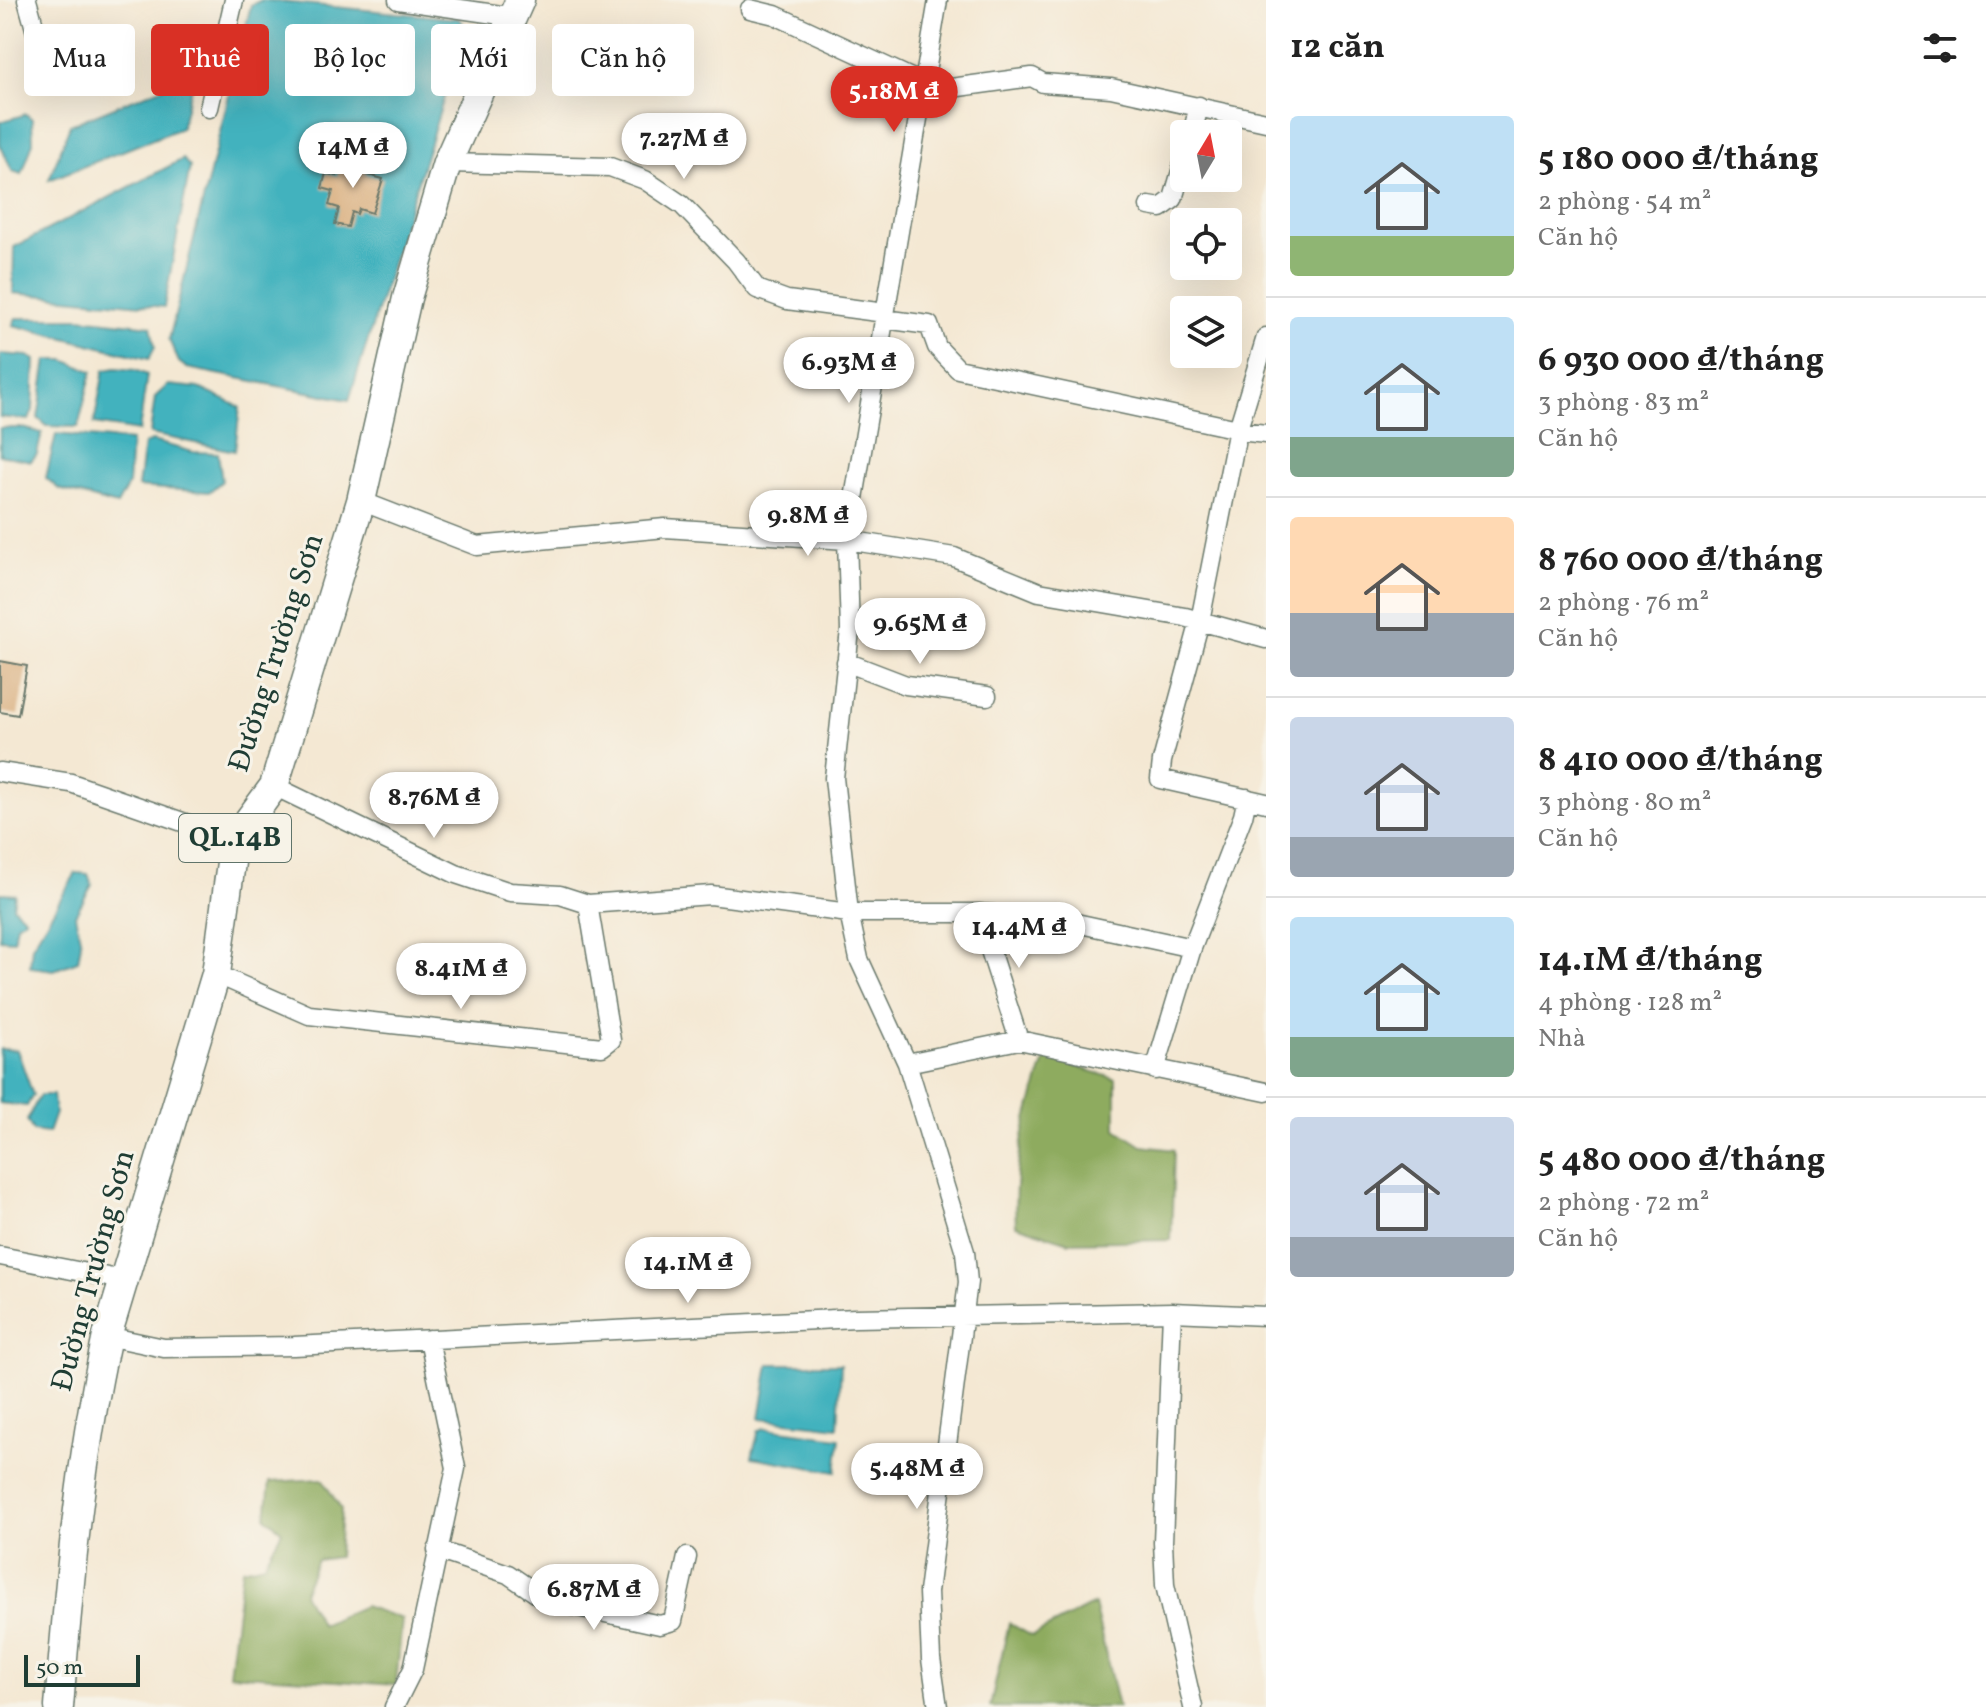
<!DOCTYPE html>
<html lang="vi">
<head>
<meta charset="utf-8">
<style>
	body { margin:0; font-family:Vollkorn,serif; background:#f6f6f6; color:#222; height:100vh; display:flex; flex-direction:column; font-size:30px; white-space:nowrap }
	* { box-sizing:border-box; margin:0 }
	p { font-size:26px; color:#767676 }
	.icon { flex:none; width:44px; height:44px; fill:none; stroke:currentColor; stroke-width:2; stroke-linecap:round; stroke-linejoin:round }
	.map { position:relative; flex:1; overflow:hidden }
	.sheet { display:flex; flex-direction:column; background:#fff; width:720px }
	.sheet>* { flex:none }
	.banner { position:absolute; left:24px; top:24px; width:760px; height:72px; display:flex; gap:16px }
	.needle { width:52px; rotate:10deg }
	.fabs { position:absolute; left:1170px; top:120px; display:grid; gap:16px }
	.fabs a { display:grid; place-items:center; width:72px; height:72px; border-radius:8px; background:#fff; box-shadow:0 8px 32px #0002; font-size:40px }
	.scale { position:absolute; left:24px; bottom:20px; width:116px; box-sizing:border-box; padding-left:8px; border:4px solid #1f3d34; border-top:0; font-size:22px; line-height:28px; white-space:nowrap; color:#1f3d34; -webkit-text-stroke:6px #f7f3e8; paint-order:stroke }
	.price { position:absolute; translate:-50% -68px; padding:0 18px; border-radius:28px; background:#fff; color:#222; font-size:26px; line-height:52px; filter:drop-shadow(0 2px 4px #0008) }
	.price::after { content:''; position:absolute; left:50%; top:48px; width:24px; height:18px; margin-left:-12px; background:inherit; clip-path:polygon(0 0,100% 0,50% 100%) }
	.price.current { background:#d93025; color:#fff }
	ul { padding:0; list-style:none }
	li { display:flex; align-items:center; gap:24px; height:200px; padding:0 24px }
	li+li { border-top:2px solid #e0e0e0 }
	li span { display:grid; place-items:center; flex:none; width:224px; height:160px; border-radius:8px; color:#555 }
	li>.icon { margin-inline-start:auto }
	span .icon { width:96px; height:96px; fill:#fffc; stroke-width:1 }
	li b { font-size:34px }
	h2 { display:flex; justify-content:space-between; align-items:center; height:96px; padding:0 24px; font-size:34px }
	.tag { padding:0 28px; border-radius:8px; background:#fff; box-shadow:0 8px 32px #0002; font-size:28px; line-height:72px }
	.tag.current { background:#d93025; color:#fff }
	main { display:flex; flex:1; min-height:0 }
	.map>svg:first-child { display:block }
	.forest { fill:#8eab5e; stroke:#567449; stroke-width:2 }
	.water { fill:#43b2be; stroke:#317879; stroke-width:2 }
	.building { fill:#deb98f }
	.lines { fill:none; stroke-linecap:round; stroke-linejoin:round }
	.minor-casing { stroke:#6a796c; stroke-width:21 }
	.highway-casing { stroke:#6a796c; stroke-width:31 }
	.minor { stroke:#fff; stroke-width:18 }
	.highway { stroke:#fff; stroke-width:28 }
	.labels { text-anchor:middle; dominant-baseline:central; stroke-width:6; stroke-linejoin:round; paint-order:stroke }
	.shield { fill:#f7f3e8; stroke:#60746a; stroke-width:2 }
	.shield-label { font-size:28px; font-weight:bold; fill:#1f3d34 }
	.street-label { font-size:30px; fill:#1f3d34; stroke:#f7f3e8 }
</style>
</head>
<body>
<main>
<div class="map">
<svg width="1266" height="1707" viewBox="0 0 1266 1707">
	<rect width="100%" height="100%" fill="#f7f3e8"/>
	<filter id="ink" filterUnits="userSpaceOnUse"><feTurbulence type="fractalNoise" baseFrequency=".0125" numOctaves="2"/><feDisplacementMap in="SourceGraphic" scale="16" xChannelSelector="R" yChannelSelector="G"/><feConvolveMatrix kernelMatrix="1 2 1 2 8 2 1 2 1" color-interpolation-filters="sRGB"/></filter>
	<filter id="wash" filterUnits="userSpaceOnUse"><feTurbulence type="fractalNoise" baseFrequency=".006" numOctaves="4" result="noise"/><feDisplacementMap in="SourceGraphic" scale="32" xChannelSelector="R" yChannelSelector="G"/><feGaussianBlur stdDeviation="1.8" result="paint"/><feColorMatrix in="noise" values="0 0 0 0 0 0 0 0 0 0 0 0 0 0 0 0 0 1.4 0 .05"/><feComposite in="paint" operator="in"/></filter>
	<g filter="url(#wash)">
		<rect width="100%" height="100%" fill="#f4e8d3"/>
		<path class="forest" d="M 1046,1057 L 1116,1079 L 1116,1129 L 1142,1146 L 1174,1150 L 1171,1240 L 1069,1242 L 1016,1225 C 1012,1164 1027,1114 1046,1057 Z
			M 322,1479 L 341,1509 L 338,1557 L 317,1560 L 303,1593 L 321,1625 L 364,1606 L 402,1619 L 396,1685 L 229,1674 L 242,1569 L 264,1564 L 282,1531 L 266,1517 L 270,1482 Z
			M 1094,1604 L 1118,1707 L 990,1707 L 1009,1623 L 1032,1636 Z"/>
		<path class="water" d="M 262,0 L 460,19 L 466,28 L 349,400 L 187,368 L 179,362 L 169,340 L 251,5 Z
			M 96,25 L 120,36 L 117,51 L 48,82 L 38,66 L 48,48 Z
			M 183,79 L 191,88 L 181,128 L 49,180 L 70,125 Z
			M 26,114 L 32,119 L 33,142 L 22,174 L 12,171 L 0,144 L 0,122 Z
			M 183,159 L 190,167 L 164,307 L 13,293 L 14,247 Z
			M 16,318 L 80,318 L 151,326 L 155,347 L 149,359 L 13,325 Z
			M 0,354 L 28,356 L 35,360 L 33,410 L 29,420 L 0,417 Z
			M 47,360 L 64,360 L 92,371 L 78,427 L 47,426 L 38,418 Z
			M 116,368 L 135,370 L 147,375 L 139,431 L 94,424 L 104,370 Z
			M 168,385 L 199,388 L 240,407 L 235,451 L 150,434 L 155,397 Z
			M 0,428 L 23,428 L 42,433 L 37,454 L 31,461 L 0,455 Z
			M 56,434 L 131,441 L 128,485 L 117,505 L 59,489 L 46,478 Z
			M 152,441 L 193,452 L 218,453 L 222,481 L 209,492 L 138,487 L 144,444 Z
			M 76,873 L 88,874 L 92,885 L 75,915 L 81,943 L 78,961 L 54,970 L 30,967 L 32,946 Z
			M 0,893 L 15,894 L 13,907 L 25,918 L 17,924 L 14,940 L 0,939 Z
			M 0,1049 L 17,1050 L 33,1095 L 27,1106 L 0,1103 Z
			M 40,1095 L 53,1095 L 55,1113 L 48,1133 L 33,1131 L 27,1120 Z
			M 769,1364 L 841,1364 L 838,1427 L 760,1418 Z
			M 766,1428 L 840,1438 L 836,1472 L 752,1457 L 759,1430 Z"/>
		<g id="blocks">
			<path class="building" d="M 356,154 L 370,158 L 365,174 L 383,179 L 372,213 L 359,209 L 357,214 L 352,212 L 348,227 L 335,224 L 339,208 L 329,205 L 333,191 L 322,188 L 326,173 L 337,176 L 339,170 L 352,170 Z
				M 0,661 L 27,666 L 18,715 L 0,712 Z"/>
		</g>
	</g>
	<g filter="url(#ink)">
		<use href="#blocks" fill-opacity="0" stroke="#6a796c" stroke-width="2"/>
		<g class="lines">
			<g class="minor-casing">
				<path id="minor" d="M 27,0 L 37,36
					M 398,0 L 515,17
					M 938,0 L 847,540 L 850,630 L 834,778 L 849,913 L 859,959 L 907,1063 L 965,1252 L 968,1282 L 928,1592 L 931,1659 L 938,1707
					M 750,9 L 775,15 L 913,79 L 922,92 L 1032,77 L 1043,83 L 1111,88 L 1266,122
					M 209,108 L 234,0
					M 1192,134 L 1199,106
					M 447,163 L 610,167 L 645,180 L 682,205 L 736,261 L 757,289 L 787,300 L 885,313
					M 1149,206 L 1161,208 L 1173,199 L 1184,161
					M 884,319 L 929,325 L 937,347 L 958,369 L 1238,429 L 1200,621 L 1162,761 L 1160,779 L 1266,803
					M 1238,429 L 1266,337
					M 1239,431 L 1266,434
					M 361,501 L 477,546 L 665,528 L 847,540 L 954,557 L 1039,592 L 1185,617 L 1266,639
					M 846,662 L 906,685 L 987,696
					M 0,772 L 71,783 L 234,840
					M 274,786 L 456,874 L 510,892 L 560,895 L 588,904 L 711,895 L 849,913 L 978,913 L 1062,920 L 1192,948
					M 978,913 L 1019,1040
					M 216,974 L 309,1015 L 602,1047 L 611,1040 L 588,904
					M 907,1063 L 1019,1040 L 1266,1092
					M 1155,1070 L 1192,948 L 1243,816 L 1247,798
					M 0,1256 L 123,1280
					M 1172,1312 L 1163,1542 L 1165,1585 L 1193,1707
					M 107,1336 L 164,1348 L 294,1346 L 856,1318 L 1172,1312 L 1266,1316
					M 437,1550 L 508,1574 L 546,1600 L 660,1625 L 673,1621 L 687,1557
					M 394,1707 L 413,1669 L 456,1468 L 429,1339"/>
			</g>
			<g class="highway-casing">
				<path id="highway" d="M 59,1707 C 69,1582 80,1459 107,1336 L 216,974 L 234,840 L 274,786 L 361,501 L 407,298 L 447,163 L 520,0"/>
			</g>
			<use href="#minor" class="minor"/>
			<use href="#highway" class="highway"/>
		</g>
	</g>
	<g class="labels">
		<rect class="shield" x="179" y="814" width="112" height="48" rx="6"/>
		<g class="shield-label">
			<text x="235" y="838">QL.14B</text>
		</g>
		<g class="street-label">
			<text transform="translate(277 653) rotate(-72)">Đường Trường Sơn</text>
			<text transform="translate(94 1271) rotate(-75)">Đường Trường Sơn</text>
		</g>
	</g>
</svg>
<div class="fabs">
<a><svg class="needle" viewBox="-14 -14 28 28"><path d="M0-13l5 13h-10z" fill="#e53935"/><path d="M0 13l5-13h-10z" fill="#767676"/></svg></a>
<a><svg class="icon" aria-label="locate" viewBox="0 0 24 24"><circle cx="12" cy="12" r="6"/><path d="M12 2v4M12 18v4M2 12h4M18 12h4"/></svg></a>
<a><svg class="icon" aria-label="layers" viewBox="0 0 24 24"><path d="M12 4l9 5-9 5-9-5zM3 14l9 5 9-5"/></svg></a>
</div>
<div class="scale">50 m</div>
<b class="price current" style="left:894px;top:134px">5.18M ₫</b>
<b class="price" style="left:684px;top:181px">7.27M ₫</b>
<b class="price" style="left:353px;top:190px">14M ₫</b>
<b class="price" style="left:849px;top:405px">6.93M ₫</b>
<b class="price" style="left:808px;top:558px">9.8M ₫</b>
<b class="price" style="left:920px;top:666px">9.65M ₫</b>
<b class="price" style="left:434px;top:840px">8.76M ₫</b>
<b class="price" style="left:1019px;top:970px">14.4M ₫</b>
<b class="price" style="left:461px;top:1011px">8.41M ₫</b>
<b class="price" style="left:688px;top:1305px">14.1M ₫</b>
<b class="price" style="left:917px;top:1511px">5.48M ₫</b>
<b class="price" style="left:594px;top:1632px">6.87M ₫</b>
<div class="banner">
<a class="tag">Mua</a>
<a class="tag current">Thuê</a>
<a class="tag">Bộ lọc</a>
<a class="tag">Mới</a>
<a class="tag">Căn hộ</a>
</div>
</div>
<section class="sheet">
<h2>12 căn<svg class="icon" aria-label="filters" viewBox="0 0 24 24"><path d="M4 7h16M4 17h16"/><circle cx="9" cy="7" r="2"/><circle cx="15" cy="17" r="2"/></svg></h2>
<ul>
<li><span style="background:linear-gradient(#bfe0f5 75%,#8fb573 0)"><svg class="icon" aria-label="home" viewBox="0 0 24 24"><path d="M3 11l9-7 9 7M6 9v11h12V9"/></svg></span><div><b>5 180 000 ₫/tháng</b><p>2 phòng · 54 m²</p><p>Căn hộ</p></div></li>
<li><span style="background:linear-gradient(#bfe0f5 75%,#7fa58c 0)"><svg class="icon" aria-label="home" viewBox="0 0 24 24"><path d="M3 11l9-7 9 7M6 9v11h12V9"/></svg></span><div><b>6 930 000 ₫/tháng</b><p>3 phòng · 83 m²</p><p>Căn hộ</p></div></li>
<li><span style="background:linear-gradient(#ffd9b3 60%,#9aa5b1 0)"><svg class="icon" aria-label="home" viewBox="0 0 24 24"><path d="M3 11l9-7 9 7M6 9v11h12V9"/></svg></span><div><b>8 760 000 ₫/tháng</b><p>2 phòng · 76 m²</p><p>Căn hộ</p></div></li>
<li><span style="background:linear-gradient(#c9d6e8 75%,#9aa5b1 0)"><svg class="icon" aria-label="home" viewBox="0 0 24 24"><path d="M3 11l9-7 9 7M6 9v11h12V9"/></svg></span><div><b>8 410 000 ₫/tháng</b><p>3 phòng · 80 m²</p><p>Căn hộ</p></div></li>
<li><span style="background:linear-gradient(#bfe0f5 75%,#7fa58c 0)"><svg class="icon" aria-label="home" viewBox="0 0 24 24"><path d="M3 11l9-7 9 7M6 9v11h12V9"/></svg></span><div><b>14.1M ₫/tháng</b><p>4 phòng · 128 m²</p><p>Nhà</p></div></li>
<li><span style="background:linear-gradient(#c9d6e8 75%,#9aa5b1 0)"><svg class="icon" aria-label="home" viewBox="0 0 24 24"><path d="M3 11l9-7 9 7M6 9v11h12V9"/></svg></span><div><b>5 480 000 ₫/tháng</b><p>2 phòng · 72 m²</p><p>Căn hộ</p></div></li>
</ul>
</section>
</main>
</body>
</html>
